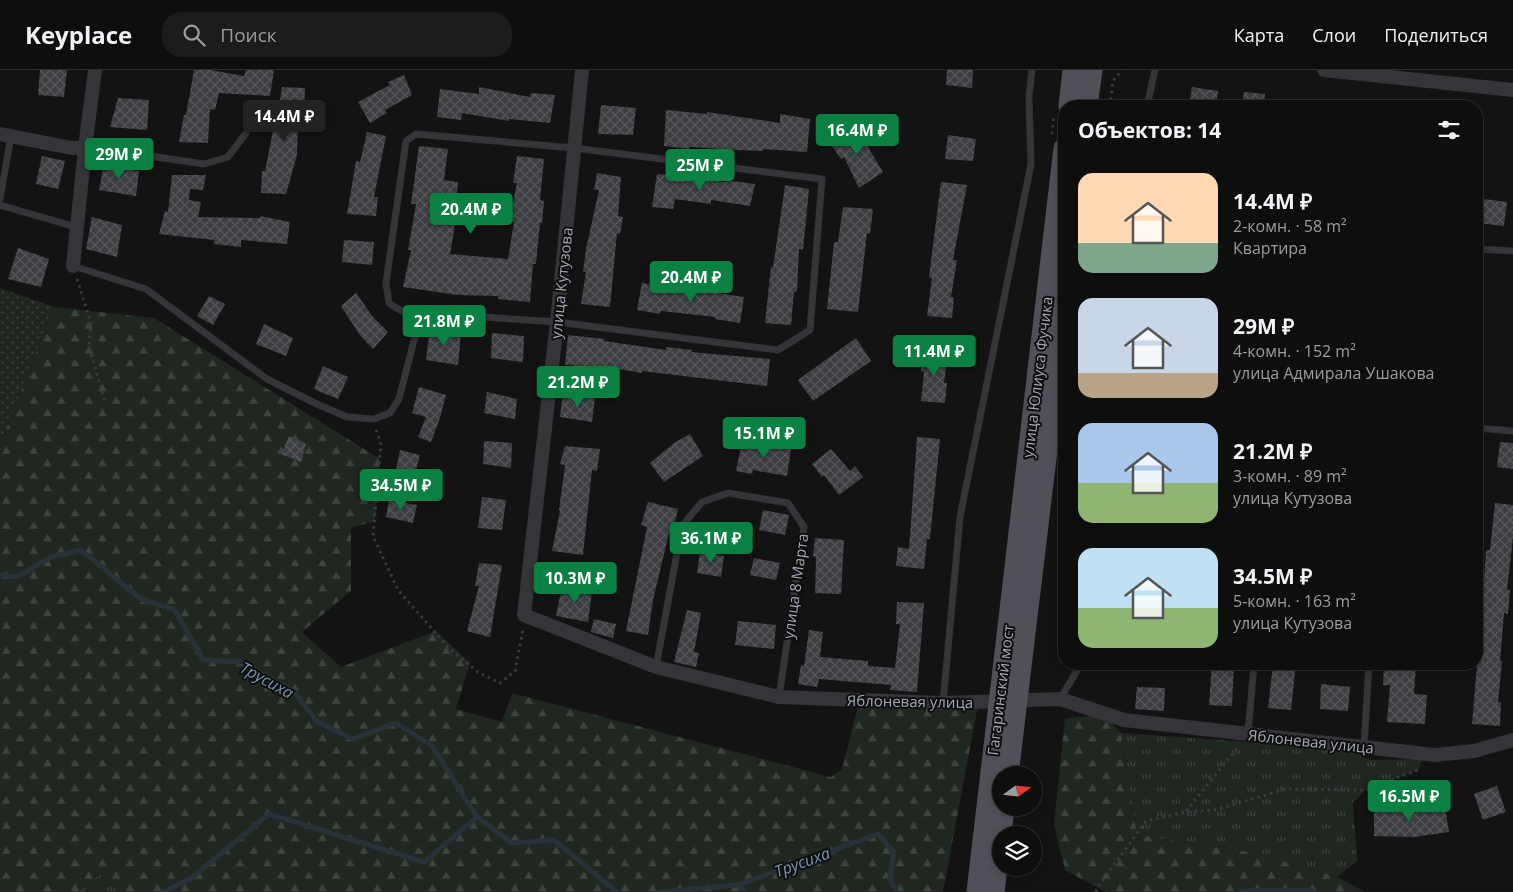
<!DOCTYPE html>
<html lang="ru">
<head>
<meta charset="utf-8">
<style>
	body { margin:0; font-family:"Open Sans",sans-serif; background:#1c1c1d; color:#f1f3f6; height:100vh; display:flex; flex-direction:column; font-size:19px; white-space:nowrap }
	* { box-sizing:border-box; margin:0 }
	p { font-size:16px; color:#9b9c9e }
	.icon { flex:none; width:28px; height:28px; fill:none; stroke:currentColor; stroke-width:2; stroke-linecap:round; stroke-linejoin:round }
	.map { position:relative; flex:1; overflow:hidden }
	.sheet { position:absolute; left:1058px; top:30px; width:425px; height:570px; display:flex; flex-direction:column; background:#0e0e0f; border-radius:20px; box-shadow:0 2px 8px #0003,0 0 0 1px #2e2e2f }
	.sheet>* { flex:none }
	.needle { width:32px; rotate:75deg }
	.controls { position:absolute; left:992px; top:696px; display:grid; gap:10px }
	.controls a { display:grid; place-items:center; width:50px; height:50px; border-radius:50%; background:#0e0e0f; box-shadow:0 2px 8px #0003,0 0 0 1px #2e2e2f; font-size:25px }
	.price { position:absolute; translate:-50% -42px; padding:0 11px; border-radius:5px; background:#0b8043; color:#fff; font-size:16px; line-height:32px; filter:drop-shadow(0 1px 2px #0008) }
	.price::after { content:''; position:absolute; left:50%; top:30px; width:15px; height:11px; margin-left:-8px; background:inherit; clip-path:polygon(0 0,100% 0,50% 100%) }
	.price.current { background:#222; color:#fff }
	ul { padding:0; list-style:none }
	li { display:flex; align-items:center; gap:15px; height:125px; padding:0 20px }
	li span { display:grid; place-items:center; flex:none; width:140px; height:100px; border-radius:15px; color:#555 }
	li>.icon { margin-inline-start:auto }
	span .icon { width:60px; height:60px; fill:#fffc; stroke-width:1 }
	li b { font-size:21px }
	h2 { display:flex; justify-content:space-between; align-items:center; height:60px; padding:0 20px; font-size:21px }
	header { display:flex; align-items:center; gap:30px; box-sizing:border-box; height:70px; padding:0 25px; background:#0e0e0f; border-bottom:1px solid #2e2e2f }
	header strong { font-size:24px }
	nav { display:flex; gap:28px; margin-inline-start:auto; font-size:18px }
	.search { width:350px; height:45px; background:#1c1c1d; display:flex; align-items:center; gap:12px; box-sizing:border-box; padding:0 18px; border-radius:20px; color:#9b9c9e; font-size:19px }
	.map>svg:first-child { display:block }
	.grass { fill:url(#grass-tufts) }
	.forest { fill:url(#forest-firs) }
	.garden { fill:url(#garden-dots) }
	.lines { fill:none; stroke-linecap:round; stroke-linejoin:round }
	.stream { stroke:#293138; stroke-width:5 }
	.building { fill:url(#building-cross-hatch) }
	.path { stroke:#3a3b40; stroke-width:3; stroke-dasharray:2.5 4; stroke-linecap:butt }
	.lane { stroke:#343439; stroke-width:7 }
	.street { stroke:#343439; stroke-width:14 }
	.primary { stroke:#505158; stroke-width:21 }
	.labels { text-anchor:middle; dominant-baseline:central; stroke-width:4; stroke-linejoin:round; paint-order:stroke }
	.street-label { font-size:15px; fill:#a4a9b5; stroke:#0e0e0f }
	.water-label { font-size:16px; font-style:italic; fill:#7b95b0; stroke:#0e0e0f }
</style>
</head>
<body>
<header>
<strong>Keyplace</strong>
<div class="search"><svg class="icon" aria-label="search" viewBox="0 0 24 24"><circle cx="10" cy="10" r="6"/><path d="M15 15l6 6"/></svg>Поиск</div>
<nav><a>Карта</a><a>Слои</a><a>Поделиться</a></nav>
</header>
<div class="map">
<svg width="1513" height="822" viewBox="0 0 1513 822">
	<defs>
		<pattern id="grass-tufts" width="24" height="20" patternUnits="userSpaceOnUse" patternTransform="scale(1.25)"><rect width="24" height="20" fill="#1f2720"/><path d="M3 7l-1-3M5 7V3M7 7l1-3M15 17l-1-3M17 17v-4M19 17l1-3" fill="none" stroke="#3d443e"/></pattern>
		<pattern id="forest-firs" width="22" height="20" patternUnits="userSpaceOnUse" patternTransform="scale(1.25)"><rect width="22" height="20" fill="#1f2720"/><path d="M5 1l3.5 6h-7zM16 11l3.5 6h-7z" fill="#3d443e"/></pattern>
		<pattern id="garden-dots" width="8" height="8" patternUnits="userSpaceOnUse" patternTransform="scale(1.25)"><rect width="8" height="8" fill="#1f2720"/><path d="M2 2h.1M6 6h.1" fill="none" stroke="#3d443e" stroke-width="1.8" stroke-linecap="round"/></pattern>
		<pattern id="building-cross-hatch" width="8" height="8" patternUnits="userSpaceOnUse" patternTransform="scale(1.25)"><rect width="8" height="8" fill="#3d3e41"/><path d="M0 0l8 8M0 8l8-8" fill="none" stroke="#56575a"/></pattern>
	</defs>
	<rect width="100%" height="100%" fill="#131314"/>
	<path class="grass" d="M 1121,663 L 1350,679 L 1370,690 L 1422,689 L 1419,700 L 1366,720 L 1353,732 L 1357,791 L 1337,807 L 1255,783 L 1137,765 Z
		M 101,803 L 126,820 L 126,822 L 78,822 Z"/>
	<path class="forest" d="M 54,237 L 154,248 L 380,389 L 375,451 L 351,458 L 351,521 L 302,562 L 341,597 L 436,561 L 470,593 L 456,639 L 502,652 L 512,623 L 831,707 L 842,699 L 858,636 L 978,635 L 943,822 L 126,822 L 126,820 L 101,803 L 78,822 L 0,822 L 0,374 Z
		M 1104,645 L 1121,663 L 1137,765 L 1255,783 L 1337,807 L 1365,822 L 1106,822 L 1065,800 L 1054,754 L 1065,648 Z"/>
	<path class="garden" d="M 0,218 L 54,237 L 0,374 Z"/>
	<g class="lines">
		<path class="stream" d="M 0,505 L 17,507 L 51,487 L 81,480 L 141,529 L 175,540 L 203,590 L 241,592 L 295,622 L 316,651 L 353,669 L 396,653 L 432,676 L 477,747 L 512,773 L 554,770 L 617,822
			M 738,815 L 745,822
			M 163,822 L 190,809 L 269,744 L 424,792 L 477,747
			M 659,822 L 738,815 L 878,764 L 894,782 L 890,809 L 897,822
			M 1241,822 L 1245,821 L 1311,820 L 1312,822"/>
	</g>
	<path class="building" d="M 40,0 L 67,0 L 64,27 L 38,25 Z
		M 194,0 L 210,0 L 244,6 L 246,0 L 274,0 L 270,26 L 219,23 L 215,40 L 210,39 L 208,73 L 179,72 L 184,45 L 186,45 Z
		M 947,0 L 973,0 L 972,18 L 946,15 Z
		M 404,5 L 412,25 L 385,40 L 387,43 L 370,53 L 358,32 L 390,15 L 388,12 Z
		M 282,17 L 305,18 L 304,49 L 298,48 L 297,85 L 286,124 L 261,123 L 262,101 L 265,101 L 274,56 L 276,56 Z
		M 479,17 L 530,27 L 531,23 L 555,25 L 550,53 L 509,49 L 509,51 L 462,43 L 461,50 L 437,47 L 440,19 L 479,24 Z
		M 1192,17 L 1218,21 L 1216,36 L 1189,36 Z
		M 1244,22 L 1265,24 L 1264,36 L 1242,36 Z
		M 118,28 L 149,30 L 147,60 L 110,57 Z
		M 601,35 L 636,38 L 633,65 L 598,64 Z
		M 666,40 L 707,44 L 707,42 L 780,53 L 780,44 L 810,49 L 807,82 L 763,79 L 763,81 L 735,80 L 690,77 L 689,79 L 664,76 Z
		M 849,54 L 866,74 L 883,102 L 859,118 L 844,87 L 841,89 L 831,75 Z
		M 367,62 L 386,66 L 374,127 L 378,127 L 376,146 L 347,144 L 356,91 L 360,92 Z
		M 948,65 L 976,69 L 973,91 L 945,89 Z
		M 419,76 L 448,79 L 444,110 L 458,112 L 454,155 L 455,155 L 450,184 L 508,189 L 514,152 L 509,151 L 517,113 L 513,113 L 517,86 L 544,89 L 540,130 L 544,131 L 542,153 L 540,153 L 536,194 L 533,194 L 530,232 L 498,229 L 498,226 L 458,225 L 403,217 L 411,180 L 408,180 L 416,134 L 411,134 Z
		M 42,86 L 65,91 L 58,119 L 36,114 Z
		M 104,94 L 139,101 L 136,126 L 99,120 Z
		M 597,103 L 621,107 L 618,146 L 623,147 L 620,164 L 617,163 L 610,237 L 581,234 L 586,202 L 583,202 L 586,179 L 599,120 L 594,120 Z
		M 657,104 L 696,107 L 724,112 L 724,110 L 755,114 L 750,136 L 711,130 L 711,134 L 675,129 L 673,139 L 652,137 Z
		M 172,105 L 206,105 L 203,120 L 190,119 L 189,130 L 201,132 L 198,147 L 260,148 L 260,146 L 290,152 L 287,174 L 241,170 L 241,177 L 214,174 L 214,170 L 159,164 L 165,141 L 168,142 Z
		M 941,112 L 967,115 L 953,190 L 957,190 L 951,227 L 954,228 L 952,248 L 927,246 L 932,208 L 929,207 Z
		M 785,115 L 809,119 L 803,180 L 799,179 L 797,222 L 794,222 L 791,255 L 765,253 L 771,197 L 773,198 Z
		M 1476,128 L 1507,132 L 1504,156 L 1476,153 Z
		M 843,137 L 873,139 L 870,164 L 867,163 L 858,242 L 827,239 L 834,172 L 838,172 Z
		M 92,147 L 122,155 L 117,187 L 86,179 Z
		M 344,170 L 374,172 L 372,195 L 342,192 Z
		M 18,178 L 49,189 L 41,217 L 8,209 Z
		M 642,213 L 679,220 L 679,217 L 744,227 L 740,253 L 715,249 L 715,247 L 661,241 L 660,244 L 637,240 Z
		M 356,223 L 373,247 L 388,262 L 373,279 L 359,264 L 341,236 Z
		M 209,226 L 225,234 L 213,255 L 197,246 Z
		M 264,254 L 293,268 L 286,286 L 256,274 Z
		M 430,258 L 461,264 L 458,295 L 426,290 Z
		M 492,263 L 524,266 L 523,292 L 491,288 Z
		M 568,265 L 605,269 L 604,271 L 666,280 L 666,277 L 692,280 L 691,282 L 770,289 L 767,316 L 642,301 L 642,303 L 618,299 L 565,295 Z
		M 856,268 L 871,291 L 813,331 L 798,310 Z
		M 924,281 L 948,283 L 944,313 L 947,313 L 945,333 L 921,331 L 924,302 L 921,301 Z
		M 323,296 L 348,307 L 338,329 L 314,319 Z
		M 419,317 L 446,325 L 440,348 L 431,372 L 418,367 L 426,347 L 412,343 Z
		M 487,322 L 517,329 L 515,349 L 484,343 Z
		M 563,323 L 595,328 L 592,352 L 560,347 Z
		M 690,364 L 703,386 L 664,412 L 650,393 L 674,373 Z
		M 289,366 L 306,374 L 301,392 L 281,384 Z
		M 917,367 L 940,369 L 930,469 L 927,469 L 924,499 L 896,496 L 898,477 L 909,479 Z
		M 484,371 L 512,373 L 511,398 L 483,394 Z
		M 742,372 L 791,379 L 787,406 L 753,400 L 752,404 L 736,401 Z
		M 1500,372 L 1513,373 L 1513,399 L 1497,397 Z
		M 565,376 L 600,379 L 597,401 L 592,400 L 583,485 L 552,481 L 560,441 L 559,440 L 565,395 L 560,394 Z
		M 831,379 L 850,401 L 855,396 L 863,407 L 839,425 L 824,405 L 822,407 L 812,394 Z
		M 400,380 L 420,385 L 415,404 L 396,400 Z
		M 482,427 L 506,430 L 502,460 L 478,458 Z
		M 389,430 L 417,435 L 413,453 L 386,447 Z
		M 648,432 L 678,439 L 672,464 L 669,463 L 653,530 L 648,565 L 626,561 L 647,457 L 641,455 Z
		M 1495,433 L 1513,435 L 1513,467 L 1507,520 L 1510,520 L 1508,544 L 1504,543 L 1500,591 L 1502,591 L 1498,632 L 1501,632 L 1500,656 L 1472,654 L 1479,573 L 1476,573 L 1477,554 L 1481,555 L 1486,480 L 1490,480 Z
		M 763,440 L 789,445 L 785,465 L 759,460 Z
		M 815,468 L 844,470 L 841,524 L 815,523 L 816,487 L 813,486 Z
		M 700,482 L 724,486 L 721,507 L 697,503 Z
		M 754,488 L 780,493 L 776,510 L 750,505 Z
		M 479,493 L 502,495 L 490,567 L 467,561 L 479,516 L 475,516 Z
		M 562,516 L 592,521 L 588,552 L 556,546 Z
		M 897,532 L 924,533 L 917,622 L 890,620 L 891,615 L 819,609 L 817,617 L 798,614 L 801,595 L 804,596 L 809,560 L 823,562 L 820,587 L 868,591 L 868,596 L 895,598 L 900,554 L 896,554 Z
		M 687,540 L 701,543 L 694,582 L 699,583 L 696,597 L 674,592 Z
		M 594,549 L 616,554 L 613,568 L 591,562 Z
		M 738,551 L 776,555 L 774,579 L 735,575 Z
		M 1212,594 L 1234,594 L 1232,636 L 1209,635 Z
		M 1273,594 L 1296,594 L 1291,640 L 1268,638 Z
		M 1384,594 L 1416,595 L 1414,624 L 1427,625 L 1425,654 L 1387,652 L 1390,615 L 1383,615 Z
		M 1321,614 L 1350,617 L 1348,641 L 1320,639 Z
		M 1137,617 L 1165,618 L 1164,641 L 1135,639 Z
		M 1497,716 L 1506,742 L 1483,750 L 1474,724 Z
		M 1374,737 L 1404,737 L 1404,744 L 1445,738 L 1449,762 L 1414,767 L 1374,766 Z"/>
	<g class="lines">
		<path class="path" d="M 1110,36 L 1113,11 L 1122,0
			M 1052,64 L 1054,45
			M 77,209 L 91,253 L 89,276 L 105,333
			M 376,360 L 381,374 L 373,466 L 398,520 L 449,578 L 479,603 L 500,613 L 515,601 L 523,559
			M 1186,741 L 1239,676
			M 1096,822 L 1097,818 L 1146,751 L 1186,742 L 1215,740 L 1286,719 L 1366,720 L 1420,699"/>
		<path class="lane" d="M 1147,36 L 1155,0
			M 416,64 L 574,78 L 822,109 L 810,260 L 778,280 L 557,252 L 438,244 C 416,248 407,246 389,233 L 386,213 L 406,71 Z
			M 85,78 L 96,78 L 204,94 L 228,87 L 246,63
			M 0,129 L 11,66
			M 0,135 L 76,157
			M 1476,179 L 1513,181
			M 73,196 L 146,219 L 267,309 L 317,334 L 347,347 L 374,349 L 390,343 L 399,329 L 420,247
			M 1476,358 L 1513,361
			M 656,597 L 682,456 L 702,432 L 728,423 L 788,433 L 804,457 L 779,627
			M 1060,629 L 1081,594
			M 943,633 L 960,447 L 1031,94 L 1029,27 L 1032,0
			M 1248,664 L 1254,594
			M 1364,677 L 1369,594"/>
		<path class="street" d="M 582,0 L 557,252 L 524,545 L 656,597 L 779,627 L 943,633 L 1060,629 L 1124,650 L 1435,685 L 1474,681 L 1513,670
			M 1324,0 L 1513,20
			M 0,64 L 72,78 L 85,78
			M 73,196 L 85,78 L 95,0"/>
		<path class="primary" d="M 1069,36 L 1073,0
			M 1087,36 L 1092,0
			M 1008,705 L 1064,238
			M 977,822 L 1064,78
			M 994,822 L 1004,738"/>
	</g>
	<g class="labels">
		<g class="street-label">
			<text transform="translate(561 213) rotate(-84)">улица Кутузова</text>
			<text transform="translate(1037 307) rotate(-83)">улица Юлиуса Фучика</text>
			<text transform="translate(795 516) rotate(-82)">улица 8 Марта</text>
			<text transform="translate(1000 620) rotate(-83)">Гагаринский мост</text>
			<text transform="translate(910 631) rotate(1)">Яблоневая улица</text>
			<text transform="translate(1311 671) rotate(6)">Яблоневая улица</text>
		</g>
		<g class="water-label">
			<text transform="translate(267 610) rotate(29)">Трусиха</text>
			<text transform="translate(802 792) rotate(-20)">Трусиха</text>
		</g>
	</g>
</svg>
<div class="controls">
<a><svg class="needle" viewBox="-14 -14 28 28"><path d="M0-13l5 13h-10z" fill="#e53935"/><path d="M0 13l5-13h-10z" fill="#9b9c9e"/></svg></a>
<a><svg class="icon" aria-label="layers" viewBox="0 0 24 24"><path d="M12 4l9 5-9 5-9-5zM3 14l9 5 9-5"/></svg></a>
</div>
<b class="price current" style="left:284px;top:72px">14.4M ₽</b>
<b class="price" style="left:857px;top:86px">16.4M ₽</b>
<b class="price" style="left:119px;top:110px">29M ₽</b>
<b class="price" style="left:700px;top:121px">25M ₽</b>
<b class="price" style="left:471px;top:165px">20.4M ₽</b>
<b class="price" style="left:691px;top:233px">20.4M ₽</b>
<b class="price" style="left:444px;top:277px">21.8M ₽</b>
<b class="price" style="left:934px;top:307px">11.4M ₽</b>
<b class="price" style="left:578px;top:338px">21.2M ₽</b>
<b class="price" style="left:764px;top:389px">15.1M ₽</b>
<b class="price" style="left:401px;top:441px">34.5M ₽</b>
<b class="price" style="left:711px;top:494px">36.1M ₽</b>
<b class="price" style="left:575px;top:534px">10.3M ₽</b>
<b class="price" style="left:1409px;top:752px">16.5M ₽</b>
<section class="sheet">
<h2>Объектов: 14<svg class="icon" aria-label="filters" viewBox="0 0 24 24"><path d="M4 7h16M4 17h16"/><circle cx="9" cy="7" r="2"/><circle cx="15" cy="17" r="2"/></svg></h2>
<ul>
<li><span style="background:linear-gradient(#ffd9b3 70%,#7fa58c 0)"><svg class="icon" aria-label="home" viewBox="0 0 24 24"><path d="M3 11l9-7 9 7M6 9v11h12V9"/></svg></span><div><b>14.4M ₽</b><p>2-комн. · 58 m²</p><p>Квартира</p></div></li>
<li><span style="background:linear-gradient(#c9d6e8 75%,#b9a48a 0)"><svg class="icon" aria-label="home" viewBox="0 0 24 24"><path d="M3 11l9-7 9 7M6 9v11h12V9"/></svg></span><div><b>29M ₽</b><p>4-комн. · 152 m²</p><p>улица Адмирала Ушакова</p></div></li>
<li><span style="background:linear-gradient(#a9c7e8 60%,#8fb573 0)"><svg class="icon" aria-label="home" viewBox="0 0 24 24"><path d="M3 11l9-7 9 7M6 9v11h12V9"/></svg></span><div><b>21.2M ₽</b><p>3-комн. · 89 m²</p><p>улица Кутузова</p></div></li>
<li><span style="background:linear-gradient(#bfe0f5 60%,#8fb573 0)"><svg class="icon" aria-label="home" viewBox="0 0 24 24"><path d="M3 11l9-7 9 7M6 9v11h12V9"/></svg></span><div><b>34.5M ₽</b><p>5-комн. · 163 m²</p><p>улица Кутузова</p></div></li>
</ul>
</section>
</div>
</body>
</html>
